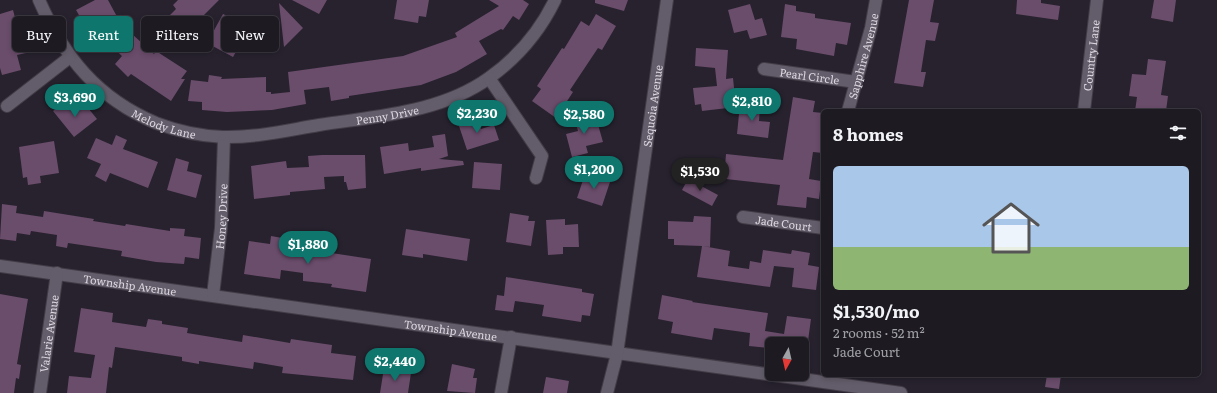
<!DOCTYPE html>
<html lang="en">
<head>
<meta charset="utf-8">
<style>
	body { margin:0; font-family:Literata,serif; background:#25232a; color:#f1f3f6; height:100vh; display:flex; flex-direction:column; font-size:15px; white-space:nowrap }
	* { box-sizing:border-box; margin:0 }
	p { font-size:13px; color:#a0a1a5 }
	.icon { flex:none; width:22px; height:22px; fill:none; stroke:currentColor; stroke-width:2; stroke-linecap:round; stroke-linejoin:round }
	.map { position:relative; flex:1; overflow:hidden }
	.details { position:absolute; left:821px; top:109px; width:380px; height:268px; display:flex; flex-direction:column; background:#1d1a22; border-radius:6px; box-shadow:0 2px 6px #0003,0 0 0 1px #3b3840 }
	.details>* { flex:none }
	.top-card { position:absolute; left:12px; top:16px; width:380px; height:36px; display:flex; gap:8px }
	.needle { width:26px; rotate:188deg }
	.controls { position:absolute; left:765px; top:337px; display:grid; gap:8px }
	.controls a { display:grid; place-items:center; width:44px; height:44px; border-radius:6px; background:#1d1a22; box-shadow:0 2px 6px #0003,0 0 0 1px #3b3840; font-size:20px }
	.price { position:absolute; translate:-50% -34px; padding:0 9px; border-radius:14px; background:#0f766e; color:#fff; font-size:13px; line-height:26px; filter:drop-shadow(0 1px 2px #0008) }
	.price::after { content:''; position:absolute; left:50%; top:24px; width:12px; height:9px; margin-left:-6px; background:inherit; clip-path:polygon(0 0,100% 0,50% 100%) }
	.price.on { background:#222; color:#fff }
	ul { padding:0; list-style:none }
	li { display:grid; align-content:center; gap:8px; height:212px; padding:0 12px }
	li+li { border-top:1px solid #3b3840 }
	li span { display:grid; place-items:center; height:124px; border-radius:6px; color:#555 }
	li>.icon { margin-inline-start:auto }
	span .icon { width:72px; height:72px; fill:#fffc; stroke-width:1 }
	li b { font-size:17px }
	h2 { display:flex; justify-content:space-between; align-items:center; height:48px; padding:0 12px; font-size:17px }
	.chip { padding:0 14px; border-radius:6px; background:#1d1a22; box-shadow:0 2px 6px #0003,0 0 0 1px #3b3840; font-size:14px; line-height:36px }
	.chip.on { background:#0f766e; color:#fff }
	.map>svg:first-child { display:block }
	.building { fill:#6a4c6b }
	.lines { fill:none; stroke-linecap:round; stroke-linejoin:round }
	.minor-casing { stroke:#413c46; stroke-width:14 }
	.minor { stroke:#635c6a; stroke-width:12 }
	.labels { text-anchor:middle; dominant-baseline:central; stroke-width:3; stroke-linejoin:round; paint-order:stroke }
	.street-label { font-size:11px; fill:#dbd7df; stroke:#0f0d12 }
</style>
</head>
<body>
<div class="map">
<svg width="1217" height="393" viewBox="0 0 1217 393">
	<rect width="100%" height="100%" fill="#27222e"/>
	<path class="building" d="M 95,0 L 108,0 L 121,24 L 154,54 L 156,51 L 187,71 L 181,79 L 185,79 L 171,101 L 131,74 L 128,77 L 115,64 L 122,56 L 102,37 L 94,41 L 76,10 Z
		M 178,0 L 219,0 L 184,35 L 167,18 L 176,9 L 173,5 Z
		M 292,0 L 327,0 L 319,14 Z
		M 397,0 L 429,0 L 426,17 L 419,16 L 418,23 L 394,19 Z
		M 489,0 L 523,0 L 529,4 L 519,20 L 513,16 L 503,30 L 501,29 L 479,41 L 487,54 L 456,72 L 421,85 L 349,96 L 349,98 L 331,101 L 329,87 L 304,90 L 306,104 L 272,110 L 227,112 L 202,110 L 202,102 L 188,101 L 191,80 L 208,82 L 209,75 L 222,77 L 221,79 L 266,77 L 266,92 L 271,92 L 271,94 L 290,92 L 288,72 L 403,56 L 457,37 L 455,33 L 499,6 Z
		M 595,0 L 628,0 L 624,11 L 595,3 Z
		M 909,0 L 934,0 L 930,22 L 939,23 L 935,41 L 926,40 L 921,72 L 926,72 L 923,87 L 894,83 Z
		M 1017,0 L 1041,0 L 1041,3 L 1060,6 L 1058,20 L 1016,14 Z
		M 1154,0 L 1176,0 L 1173,22 L 1151,18 Z
		M 279,3 L 303,28 L 284,47 Z
		M 750,4 L 755,20 L 762,18 L 767,35 L 750,39 L 747,30 L 734,33 L 728,10 Z
		M 785,4 L 796,6 L 796,11 L 815,14 L 815,18 L 851,23 L 847,45 L 836,43 L 834,56 L 796,49 L 797,39 L 781,37 Z
		M 13,10 L 21,40 L 26,38 L 30,52 L 17,55 L 21,70 L 2,75 L 0,68 L 0,14 Z
		M 223,14 L 238,21 L 230,34 L 242,41 L 233,57 L 207,43 Z
		M 596,14 L 616,26 L 602,50 L 598,48 L 570,90 L 573,92 L 556,118 L 532,101 L 541,89 L 537,86 L 562,48 L 564,49 L 581,21 L 589,26 Z
		M 696,48 L 728,50 L 726,79 L 733,78 L 736,107 L 702,111 L 701,104 L 695,105 L 693,88 L 717,86 L 715,68 L 695,66 Z
		M 1148,59 L 1166,61 L 1161,95 L 1168,96 L 1166,111 L 1135,111 L 1137,97 L 1129,96 L 1132,74 L 1146,75 Z
		M 793,97 L 815,101 L 813,112 L 823,113 L 823,153 L 813,152 L 809,179 L 821,181 L 819,199 L 807,197 L 806,208 L 777,205 L 780,185 L 690,175 L 697,163 L 724,178 L 726,154 L 783,160 Z
		M 64,102 L 72,112 L 84,103 L 97,119 L 74,137 L 53,111 Z
		M 740,104 L 760,106 L 759,121 L 770,122 L 768,138 L 737,134 Z
		M 595,114 L 603,142 L 586,146 L 588,153 L 572,157 L 566,134 L 578,131 L 575,119 Z
		M 477,117 L 481,129 L 494,125 L 499,140 L 467,150 L 458,123 Z
		M 445,134 L 448,156 L 439,159 L 463,161 L 464,165 L 421,171 L 421,168 L 384,174 L 380,147 L 408,143 L 409,151 L 434,147 L 432,136 Z
		M 116,135 L 127,140 L 123,149 L 158,162 L 148,188 L 110,173 L 106,182 L 95,176 L 101,164 L 87,158 L 96,138 L 112,145 Z
		M 54,141 L 59,173 L 40,176 L 41,183 L 28,185 L 27,177 L 23,178 L 19,147 Z
		M 322,155 L 365,155 L 366,188 L 348,190 L 346,182 L 344,182 L 344,176 L 324,177 L 325,189 L 290,192 L 290,195 L 254,199 L 251,166 L 286,161 L 287,168 L 309,167 L 308,156 Z
		M 176,158 L 189,162 L 187,171 L 202,175 L 196,198 L 167,190 Z
		M 474,162 L 502,164 L 500,190 L 472,188 Z
		M 585,174 L 610,182 L 602,206 L 577,198 Z
		M 688,179 L 718,195 L 712,206 L 682,190 Z
		M 2,204 L 17,206 L 16,213 L 43,217 L 44,211 L 94,219 L 93,221 L 125,226 L 126,224 L 170,231 L 170,228 L 185,229 L 184,236 L 201,238 L 199,259 L 185,257 L 184,264 L 156,262 L 121,256 L 122,251 L 68,243 L 67,248 L 56,246 L 57,235 L 31,231 L 30,235 L 17,233 L 16,241 L 0,239 Z
		M 510,213 L 529,216 L 528,221 L 535,221 L 531,246 L 506,242 Z
		M 694,216 L 711,217 L 710,247 L 703,246 L 730,251 L 728,266 L 749,269 L 750,261 L 761,263 L 763,250 L 791,254 L 792,250 L 810,253 L 808,265 L 819,267 L 816,290 L 792,287 L 794,268 L 774,266 L 770,287 L 697,277 L 702,246 L 674,245 L 674,239 L 668,239 L 668,221 L 693,222 Z
		M 565,219 L 565,225 L 578,224 L 579,247 L 563,247 L 563,254 L 548,255 L 546,220 Z
		M 406,229 L 470,239 L 467,261 L 423,254 L 423,258 L 402,255 Z
		M 271,236 L 288,239 L 286,251 L 310,253 L 311,247 L 325,249 L 325,252 L 371,259 L 366,292 L 331,287 L 332,284 L 303,281 L 303,273 L 281,270 L 280,279 L 244,274 L 249,241 L 270,244 Z
		M 506,277 L 582,289 L 582,292 L 594,294 L 590,316 L 582,315 L 581,322 L 542,316 L 544,305 L 515,301 L 513,312 L 495,310 L 497,295 L 504,296 Z
		M 0,294 L 28,299 L 17,364 L 21,365 L 19,379 L 16,378 L 14,393 L 0,393 Z
		M 662,295 L 693,301 L 692,302 L 768,313 L 765,331 L 784,334 L 787,316 L 811,319 L 808,341 L 796,340 L 796,344 L 769,344 L 768,348 L 749,346 L 750,333 L 714,328 L 712,340 L 671,333 L 673,322 L 658,319 Z
		M 81,308 L 113,313 L 112,322 L 146,327 L 148,319 L 162,321 L 162,324 L 188,328 L 187,333 L 242,342 L 243,335 L 290,343 L 291,339 L 332,345 L 331,353 L 356,356 L 353,380 L 282,373 L 283,367 L 254,362 L 253,369 L 199,361 L 199,364 L 182,361 L 182,357 L 115,347 L 112,368 L 109,367 L 106,393 L 67,393 L 69,376 L 91,378 L 95,355 L 74,352 Z
		M 452,364 L 475,369 L 473,378 L 477,378 L 475,393 L 447,391 Z
		M 384,368 L 411,373 L 408,393 L 380,393 Z
		M 1047,375 L 1061,375 L 1059,389 L 1045,387 Z
		M 546,377 L 569,381 L 567,393 L 543,393 Z"/>
	<g class="lines">
		<g class="minor-casing">
			<g id="minor">
				<path id="s1" d="M 39,0 C 64,57 97,98 156,123 C 177,131 201,136 223,137 C 255,138 288,130 319,125 C 377,116 440,113 489,78 C 517,58 540,31 555,0"/>
				<path id="s2" d="M 764,69 L 856,82"/>
				<path d="M 489,78 L 542,156 L 536,178"/>
				<path d="M 7,106 L 70,57"/>
				<path id="s3" d="M 848,111 L 871,28 L 876,0"/>
				<path id="s4" d="M 1084,111 L 1097,0"/>
				<path id="s5" d="M 743,217 L 823,228"/>
				<path id="s6" d="M 0,266 L 901,393"/>
				<path id="s7" d="M 213,295 L 221,228 L 224,137"/>
				<path id="s8" d="M 40,393 L 57,273"/>
				<path d="M 501,393 L 511,337"/>
				<path id="s9" d="M 607,393 L 617,354 L 667,0"/>
			</g>
		</g>
		<use href="#minor" class="minor"/>
	</g>
	<g class="labels">
		<g class="street-label">
			<text stroke="none"><textPath href="#s3" startOffset="57">Sapphire Avenue</textPath></text>
			<text stroke="none"><textPath href="#s4" startOffset="56">Country Lane</textPath></text>
			<text stroke="none"><textPath href="#s2" startOffset="46">Pearl Circle</textPath></text>
			<text stroke="none"><textPath href="#s9" startOffset="291">Sequoia Avenue</textPath></text>
			<text stroke="none"><textPath href="#s1" startOffset="409">Penny Drive</textPath></text>
			<text stroke="none"><textPath href="#s1" startOffset="182">Melody Lane</textPath></text>
			<text stroke="none"><textPath href="#s7" startOffset="79">Honey Drive</textPath></text>
			<text stroke="none"><textPath href="#s5" startOffset="41">Jade Court</textPath></text>
			<text stroke="none"><textPath href="#s6" startOffset="131">Township Avenue</textPath></text>
			<text stroke="none"><textPath href="#s6" startOffset="455">Township Avenue</textPath></text>
			<text stroke="none"><textPath href="#s8" startOffset="60">Valarie Avenue</textPath></text>
		</g>
	</g>
</svg>
<div class="controls">
<a><svg class="needle" viewBox="-14 -14 28 28"><path d="M0-13l5 13h-10z" fill="#e53935"/><path d="M0 13l5-13h-10z" fill="#a0a1a5"/></svg></a>
</div>
<b class="price" style="left:75px;top:118px">$3,690</b>
<b class="price" style="left:752px;top:122px">$2,810</b>
<b class="price" style="left:477px;top:134px">$2,230</b>
<b class="price" style="left:584px;top:135px">$2,580</b>
<b class="price" style="left:594px;top:190px">$1,200</b>
<b class="price on" style="left:700px;top:192px">$1,530</b>
<b class="price" style="left:308px;top:265px">$1,880</b>
<b class="price" style="left:395px;top:382px">$2,440</b>
<div class="top-card">
<a class="chip">Buy</a>
<a class="chip on">Rent</a>
<a class="chip">Filters</a>
<a class="chip">New</a>
</div>
<section class="details">
<h2>8 homes<svg class="icon" aria-label="filters" viewBox="0 0 24 24"><path d="M4 7h16M4 17h16"/><circle cx="9" cy="7" r="2"/><circle cx="15" cy="17" r="2"/></svg></h2>
<ul>
<li><span style="background:linear-gradient(#a9c7e8 65%,#8fb573 0)"><svg class="icon" aria-label="home" viewBox="0 0 24 24"><path d="M3 11l9-7 9 7M6 9v11h12V9"/></svg></span><div><b>$1,530/mo</b><p>2 rooms · 52 m²</p><p>Jade Court</p></div></li>
</ul>
</section>
</div>
</body>
</html>
